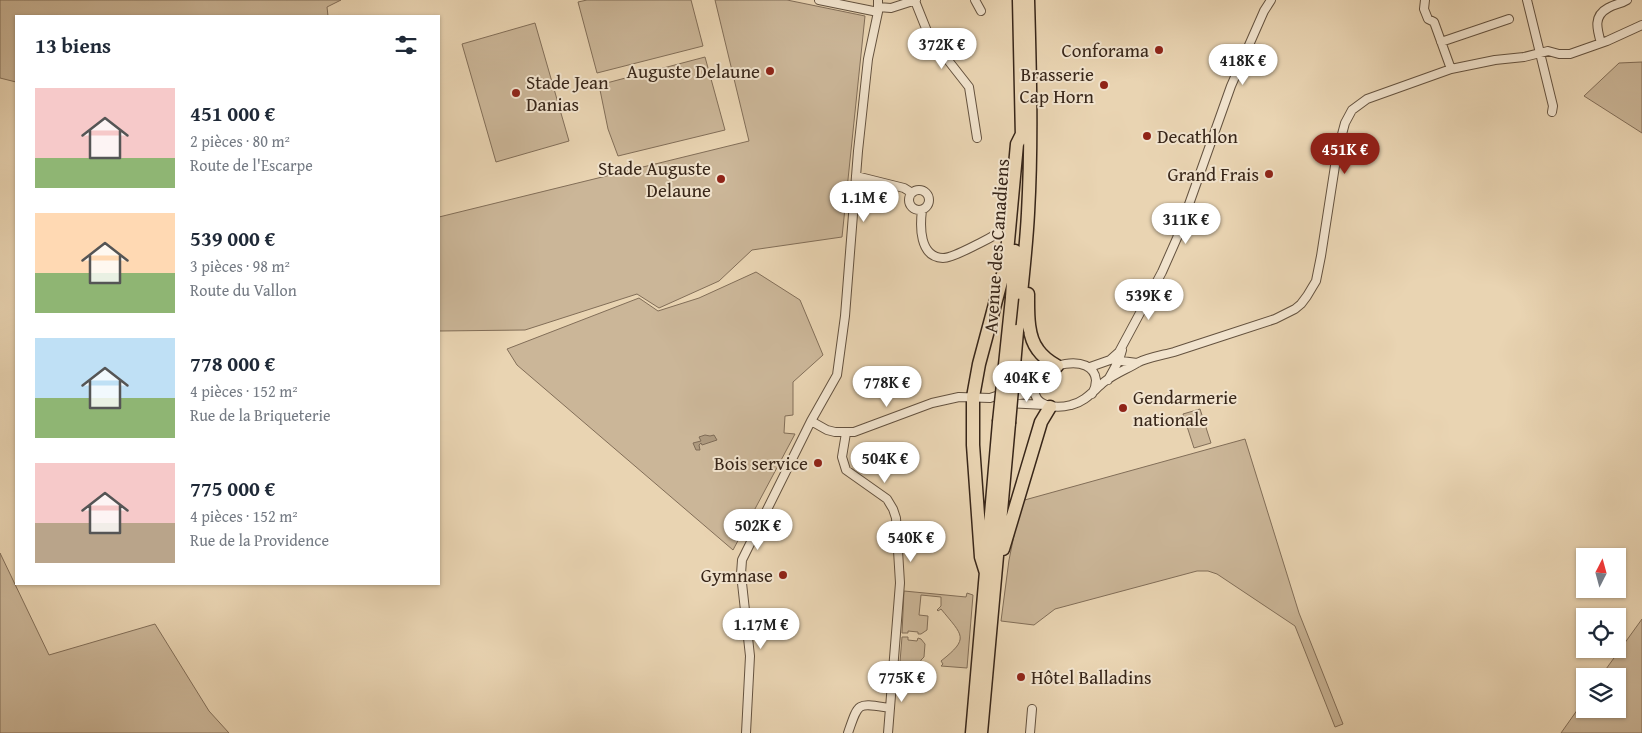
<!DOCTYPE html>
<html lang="fr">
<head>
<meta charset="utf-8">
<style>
	body { margin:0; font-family:"Gentium Book Plus",serif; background:#f6f6f7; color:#1f2937; height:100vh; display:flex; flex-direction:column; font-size:19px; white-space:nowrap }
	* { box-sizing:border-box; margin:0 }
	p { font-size:16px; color:#747a83 }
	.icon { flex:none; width:28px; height:28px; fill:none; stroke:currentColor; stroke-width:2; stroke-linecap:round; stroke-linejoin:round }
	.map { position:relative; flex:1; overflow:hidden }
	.drawer { position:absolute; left:15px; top:15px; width:425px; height:570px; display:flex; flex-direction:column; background:#fff; border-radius:0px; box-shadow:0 1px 4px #0004 }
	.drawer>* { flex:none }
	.needle { width:32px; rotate:6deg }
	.buttons { position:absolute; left:1576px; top:548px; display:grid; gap:10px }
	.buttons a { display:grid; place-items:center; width:50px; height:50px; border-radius:0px; background:#fff; box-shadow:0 1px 4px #0004; font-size:25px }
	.price { position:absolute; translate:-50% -42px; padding:0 11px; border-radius:18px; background:#fff; color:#222; font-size:16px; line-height:32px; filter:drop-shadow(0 1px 2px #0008) }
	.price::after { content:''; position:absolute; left:50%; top:30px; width:15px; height:11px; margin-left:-8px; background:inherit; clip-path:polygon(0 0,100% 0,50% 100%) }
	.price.on { background:#8f2418; color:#fff }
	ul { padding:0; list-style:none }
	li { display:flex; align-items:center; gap:15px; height:125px; padding:0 20px }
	li span { display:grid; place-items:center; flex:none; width:140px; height:100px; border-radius:0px; color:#555 }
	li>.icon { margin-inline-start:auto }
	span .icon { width:60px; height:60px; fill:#fffc; stroke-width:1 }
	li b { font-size:21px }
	h2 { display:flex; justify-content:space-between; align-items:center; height:60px; padding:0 20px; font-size:21px }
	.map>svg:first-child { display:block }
	.green { fill:#cbb698; stroke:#826e58 }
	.water { fill:#ad997e; stroke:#7e6b56 }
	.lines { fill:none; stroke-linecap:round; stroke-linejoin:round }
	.minor-casing { stroke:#64523f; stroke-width:10 }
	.primary-casing { stroke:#382619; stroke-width:15 }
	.minor { stroke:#f1e3cd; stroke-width:8 }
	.primary { stroke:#e9d4b2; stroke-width:12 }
	.primary-bridge-casing { stroke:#382619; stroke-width:15; stroke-linecap:butt }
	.primary-bridge { stroke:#e9d4b2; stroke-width:12 }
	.poi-dot { fill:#8f2418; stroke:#f1e3cd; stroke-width:2 }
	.labels { text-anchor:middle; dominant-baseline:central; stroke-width:4; stroke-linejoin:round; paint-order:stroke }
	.poi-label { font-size:19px; fill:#382619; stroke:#f1e3cd; text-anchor:end }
	.street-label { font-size:19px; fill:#382619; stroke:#f1e3cd }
</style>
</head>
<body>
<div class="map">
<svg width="1642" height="733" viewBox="0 0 1642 733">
	<rect width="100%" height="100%" fill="#e9d4b2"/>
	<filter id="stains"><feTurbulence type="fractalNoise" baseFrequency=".004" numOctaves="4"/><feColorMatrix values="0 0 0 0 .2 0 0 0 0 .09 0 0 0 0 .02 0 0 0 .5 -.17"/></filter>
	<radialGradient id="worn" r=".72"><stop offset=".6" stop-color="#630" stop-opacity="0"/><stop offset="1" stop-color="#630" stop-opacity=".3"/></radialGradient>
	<path class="green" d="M 0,0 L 341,0 L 327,7 L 328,16 L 16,16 L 16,82 L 0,78 Z
		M 587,0 L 691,0 L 703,46 L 597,73 L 578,2 Z
		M 715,0 L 787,0 L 865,16 L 842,237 L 752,250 L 719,281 L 659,308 L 637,294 L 525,330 L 439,331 L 439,217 L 749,141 Z
		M 535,23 L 569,141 L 496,162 L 462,44 Z
		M 705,57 L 725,130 L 618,156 L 608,129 L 599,85 Z
		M 1642,62 L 1642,133 L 1584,96 L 1619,63 Z
		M 756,272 L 800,300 L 823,355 L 793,382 L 793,415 L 785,416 L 784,433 L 795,434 L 733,550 L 517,365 L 507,349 L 639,298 L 658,311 L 699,298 Z
		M 1200,409 L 1211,443 L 1194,448 L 1183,414 Z
		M 1245,439 L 1299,613 L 1343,724 L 1335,727 L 1295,626 L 1217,574 L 1208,571 L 1197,571 L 1055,609 L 1034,625 L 1001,621 L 1009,560 L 1021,501 Z
		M 0,553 L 49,655 L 155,624 L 209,711 L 229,733 L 0,733 Z
		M 904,591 L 966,597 L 967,593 L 973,595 L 967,668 L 941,666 L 943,664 L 941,661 C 970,638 963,636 941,609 L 938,611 L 937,610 L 941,606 L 941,597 L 921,595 L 919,615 L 928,616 L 927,630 L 921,634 L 918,634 L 918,632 L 908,631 L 908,633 L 902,633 Z
		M 1642,619 L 1642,733 L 1561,733 L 1585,699 L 1585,709 L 1618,709 L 1618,676 L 1601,676 Z
		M 902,637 L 908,637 L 908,640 L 917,641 L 918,638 L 921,639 L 925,644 L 924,657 L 921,660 L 920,664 L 900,662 Z"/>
	<path class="water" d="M 705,435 L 710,436 L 714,435 L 717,440 L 702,445 L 701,443 L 699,445 L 700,450 L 696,450 L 693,443 L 701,441 L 699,437 Z"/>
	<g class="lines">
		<g class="minor-casing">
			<path id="minor" d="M 819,0 L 878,12
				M 975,0 L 981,11
				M 1425,0 L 1424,9 L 1428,19 L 1434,22 L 1451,69
				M 1527,0 L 1553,106 L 1552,112
				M 915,1 L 929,36 L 969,87 L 977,138
				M 878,7 L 891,8 L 916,0
				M 1441,42 L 1509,19
				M 1601,43 C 1597,29 1593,16 1608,8 C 1614,4 1621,4 1627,0
				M 856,176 L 904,188 L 912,193
				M909 200a10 10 0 1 1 20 0a10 10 0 1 1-20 0Z
				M 922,210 C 920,226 919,257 943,258 C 951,258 968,249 976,245 C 988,239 999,234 1009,225
				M 1114,360 L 1137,363
				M 1090,367 L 1110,360 L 1119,352 L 1162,272 L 1177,238 L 1231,86 L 1264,11 L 1271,0
				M 1108,380 L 1119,360 L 1122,350
				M 1092,394 C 1095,389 1096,386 1096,380 C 1093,351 1038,364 1035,386 C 1031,407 1056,409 1071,405 C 1085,402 1093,391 1104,382 C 1114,374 1127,369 1137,363 C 1146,358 1163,355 1174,352 C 1208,341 1241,330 1275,319 L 1295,309 L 1301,304 L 1307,296 L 1316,281 L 1321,256 L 1337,153 L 1345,123 L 1352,110 L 1367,99 L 1451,69 L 1495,60 L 1524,57 L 1548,51 L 1559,54 L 1570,54 L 1607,41 L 1642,25
				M 1009,403 L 1045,405
				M 811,421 L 827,430 L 835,432 L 854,432 L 932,403 L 959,397 L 990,398 L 999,395 L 1019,395 L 1027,394 L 1034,386
				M 846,433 L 842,457 L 846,470 L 887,499 L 893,509 L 896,518 L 900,583 L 888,733
				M 746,733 L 750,656 L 741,574 L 742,560 L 811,421 L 837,375 L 845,316 L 858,151 L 868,59 L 878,12 L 878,0
				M 848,733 C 859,701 857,703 890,708
				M 1030,733 L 1032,709"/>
		</g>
		<g class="primary-casing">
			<path id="primary" d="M 1019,0 L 1022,138
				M 1028,294 C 1028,312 1027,336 1038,350 C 1043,357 1050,362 1057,366
				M 1012,298 L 1015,251
				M 1017,331 C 1021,292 1026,252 1028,213 C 1032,142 1030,71 1028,0
				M 1003,549 L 1041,422 L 1050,407
				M 986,573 L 981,557 L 973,445 L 973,397 L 979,364 L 1006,263 L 1017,144 L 1022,134
				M 972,733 L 999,422
				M 981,733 L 1009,423"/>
		</g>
		<use href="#minor" class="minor"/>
		<use href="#primary" class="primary"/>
		<g class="primary-bridge-casing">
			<path id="primary-bridge" d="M 999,422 L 1012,298
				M 1009,423 L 1017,331"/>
		</g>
		<use href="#primary-bridge" class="primary-bridge"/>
	</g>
	<g class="poi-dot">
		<circle cx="1159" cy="50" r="5"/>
		<circle cx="770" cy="71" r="5"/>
		<circle cx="1104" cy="85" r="5"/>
		<circle cx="516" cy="93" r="5"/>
		<circle cx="1147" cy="136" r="5"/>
		<circle cx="1269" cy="174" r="5"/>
		<circle cx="721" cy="179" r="5"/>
		<circle cx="1123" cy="408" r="5"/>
		<circle cx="818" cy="463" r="5"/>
		<circle cx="783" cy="575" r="5"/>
		<circle cx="1021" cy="677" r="5"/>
	</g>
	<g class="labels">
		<g class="poi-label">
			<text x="1149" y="50">Conforama</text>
			<text x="760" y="71">Auguste Delaune</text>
			<text x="1094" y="74">Brasserie<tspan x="1094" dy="22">Cap Horn</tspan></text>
			<text x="526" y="82" text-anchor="start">Stade Jean<tspan x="526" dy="22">Danias</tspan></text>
			<text x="1157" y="136" text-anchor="start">Decathlon</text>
			<text x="711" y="168">Stade Auguste<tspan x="711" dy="22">Delaune</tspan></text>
			<text x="1259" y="174">Grand Frais</text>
			<text x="1133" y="397" text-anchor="start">Gendarmerie<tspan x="1133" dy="22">nationale</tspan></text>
			<text x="808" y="463">Bois service</text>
			<text x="773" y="575">Gymnase</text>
			<text x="1031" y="677" text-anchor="start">Hôtel Balladins</text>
		</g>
		<g class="street-label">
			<text transform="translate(996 246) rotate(-86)">Avenue des Canadiens</text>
		</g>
	</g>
	<rect width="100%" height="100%" filter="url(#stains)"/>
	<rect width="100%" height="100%" fill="url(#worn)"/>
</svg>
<div class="buttons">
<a><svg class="needle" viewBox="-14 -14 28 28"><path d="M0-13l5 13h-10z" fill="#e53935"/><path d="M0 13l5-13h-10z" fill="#747a83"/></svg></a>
<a><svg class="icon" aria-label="locate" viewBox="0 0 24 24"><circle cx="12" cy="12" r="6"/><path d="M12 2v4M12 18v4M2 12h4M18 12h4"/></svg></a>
<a><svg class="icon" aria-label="layers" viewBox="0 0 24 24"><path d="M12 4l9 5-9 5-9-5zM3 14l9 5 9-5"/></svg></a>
</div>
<b class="price" style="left:942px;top:70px">372K €</b>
<b class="price" style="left:1243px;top:86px">418K €</b>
<b class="price on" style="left:1345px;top:175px">451K €</b>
<b class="price" style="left:864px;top:223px">1.1M €</b>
<b class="price" style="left:1186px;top:245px">311K €</b>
<b class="price" style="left:1149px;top:321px">539K €</b>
<b class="price" style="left:1027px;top:403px">404K €</b>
<b class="price" style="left:887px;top:408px">778K €</b>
<b class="price" style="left:885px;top:484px">504K €</b>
<b class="price" style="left:758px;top:551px">502K €</b>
<b class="price" style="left:911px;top:563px">540K €</b>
<b class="price" style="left:761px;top:650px">1.17M €</b>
<b class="price" style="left:902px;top:703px">775K €</b>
<section class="drawer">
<h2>13 biens<svg class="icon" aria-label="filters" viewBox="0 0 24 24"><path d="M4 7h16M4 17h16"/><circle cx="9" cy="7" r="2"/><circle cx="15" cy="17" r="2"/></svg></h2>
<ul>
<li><span style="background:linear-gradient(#f6c9c9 70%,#8fb573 0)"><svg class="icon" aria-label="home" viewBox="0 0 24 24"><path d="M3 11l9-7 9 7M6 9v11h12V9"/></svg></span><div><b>451 000 €</b><p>2 pièces · 80 m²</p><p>Route de l'Escarpe</p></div></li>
<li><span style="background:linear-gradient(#ffd9b3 60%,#8fb573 0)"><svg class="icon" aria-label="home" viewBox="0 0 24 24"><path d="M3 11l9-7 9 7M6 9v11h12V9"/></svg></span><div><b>539 000 €</b><p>3 pièces · 98 m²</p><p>Route du Vallon</p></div></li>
<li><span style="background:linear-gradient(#bfe0f5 60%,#8fb573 0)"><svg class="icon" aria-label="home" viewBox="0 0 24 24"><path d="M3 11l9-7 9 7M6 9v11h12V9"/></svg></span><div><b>778 000 €</b><p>4 pièces · 152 m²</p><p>Rue de la Briqueterie</p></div></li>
<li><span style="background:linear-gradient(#f6c9c9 60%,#b9a48a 0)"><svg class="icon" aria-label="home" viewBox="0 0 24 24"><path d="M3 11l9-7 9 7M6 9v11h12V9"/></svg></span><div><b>775 000 €</b><p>4 pièces · 152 m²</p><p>Rue de la Providence</p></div></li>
</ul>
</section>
</div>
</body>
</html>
